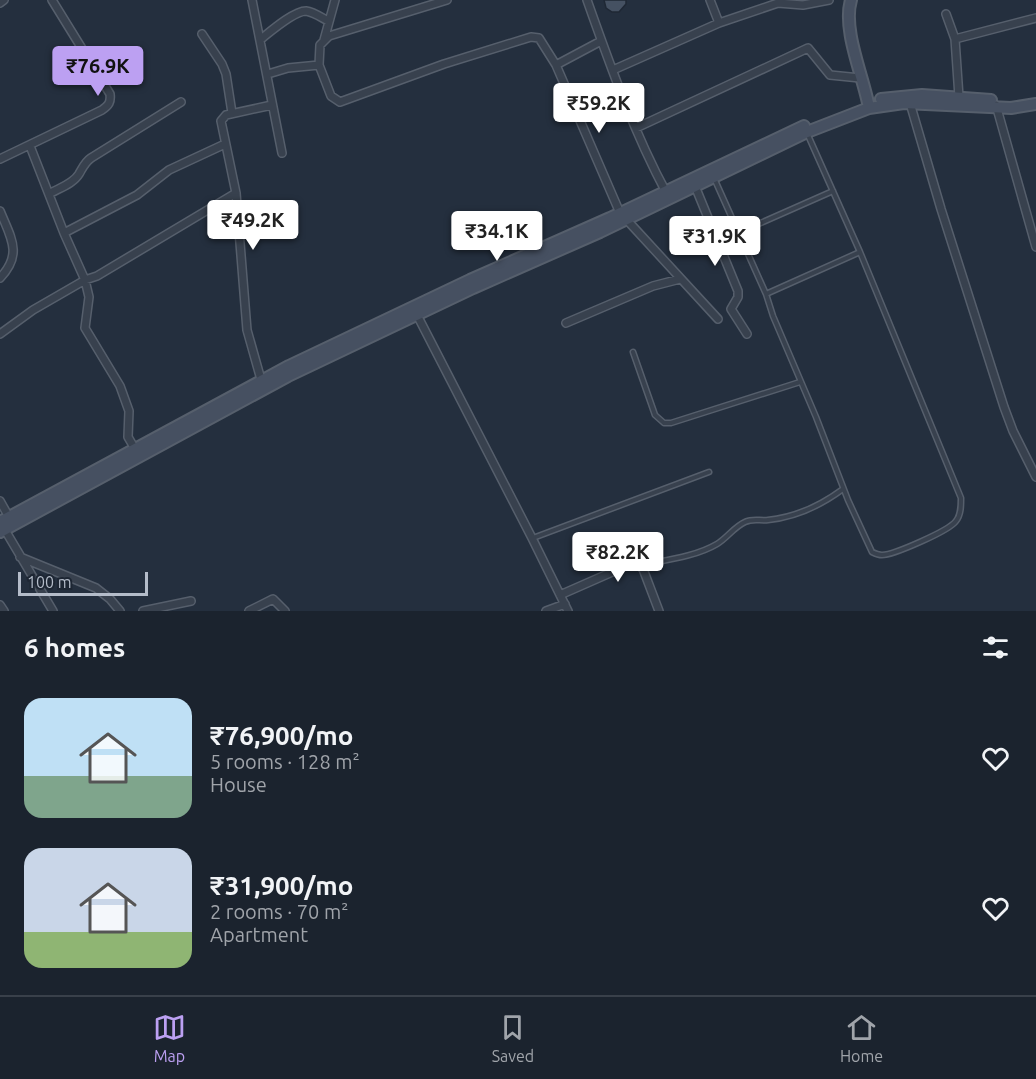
<!DOCTYPE html>
<html lang="en">
<head>
<meta charset="utf-8">
<style>
	body { margin:0; font-family:Ubuntu,sans-serif; background:#242b36; color:#f1f3f6; height:100vh; display:flex; flex-direction:column; font-size:22px; white-space:nowrap }
	* { box-sizing:border-box; margin:0 }
	p { font-size:20px; color:#a0a4aa }
	.icon { flex:none; width:33px; height:33px; fill:none; stroke:currentColor; stroke-width:2; stroke-linecap:round; stroke-linejoin:round }
	.map { position:relative; height:611px; overflow:hidden }
	.sheet { display:flex; flex-direction:column; background:#1b232e; flex:1 }
	.sheet>* { flex:none }
	.scale { position:absolute; left:18px; bottom:15px; width:130px; box-sizing:border-box; padding-left:6px; border:3px solid #b4bcc9; border-top:0; font-size:16px; line-height:21px; white-space:nowrap; color:#b4bcc9; -webkit-text-stroke:4px #1d2633; paint-order:stroke }
	.price { position:absolute; translate:-50% -51px; padding:0 14px; border-radius:6px; background:#fff; color:#222; font-size:20px; line-height:39px; filter:drop-shadow(0 2px 3px #0008) }
	.price::after { content:''; position:absolute; left:50%; top:36px; width:18px; height:14px; margin-left:-9px; background:inherit; clip-path:polygon(0 0,100% 0,50% 100%) }
	.price.selected { background:#bca0f2; color:#111 }
	ul { padding:0; list-style:none }
	li { display:flex; align-items:center; gap:18px; height:150px; padding:0 24px }
	li span { display:grid; place-items:center; flex:none; width:168px; height:120px; border-radius:18px; color:#555 }
	li>.icon { margin-inline-start:auto }
	span .icon { width:72px; height:72px; fill:#fffc; stroke-width:1 }
	li b { font-size:26px }
	h2 { display:flex; justify-content:space-between; align-items:center; height:72px; padding:0 24px; font-size:26px }
	.tab-bar { display:flex; justify-content:space-around; align-items:center; height:84px; border-top:2px solid #39404a; background:#1b232e; font-size:16px; color:#a0a4aa }
	.tab-bar a { display:grid; justify-items:center; gap:3px }
	.tab-bar .selected { color:#bca0f2 }
	.map>svg:first-child { display:block }
	.building { fill:#455162; stroke:#1f2835; stroke-width:1.5 }
	.lines { fill:none; stroke-linecap:round; stroke-linejoin:round }
	.lane-casing { stroke:#565f6c; stroke-width:7 }
	.street-casing { stroke:#565f6c; stroke-width:10 }
	.secondary-casing { stroke:#565f6c; stroke-width:14 }
	.lane { stroke:#38414e; stroke-width:4 }
	.street { stroke:#38414e; stroke-width:7 }
	.secondary { stroke:#465061; stroke-width:10 }
</style>
</head>
<body>
<div class="map">
<svg width="1036" height="611" viewBox="0 0 1036 611">
	<rect width="100%" height="100%" fill="#242f3e"/>
	<path class="building" d="M 604,0 L 626,0 L 626,4 L 619,12 L 612,12 L 606,8 Z"/>
	<g class="lines">
		<g class="lane-casing">
			<path id="lane" d="M 807,133 L 860,252 L 961,498 C 961,506 961,515 956,521 C 949,531 893,555 882,555 C 880,555 874,553 872,552 L 848,500 L 816,417 L 773,316 L 766,294 L 860,252
				M 714,178 L 766,294
				M 738,233 L 833,191
				M 633,352 L 655,415 L 664,423 L 671,423 L 800,382
				M 533,538 L 709,472
				M 641,565 C 665,560 695,557 717,544 C 727,538 734,527 745,522 C 753,518 760,521 768,520 C 797,517 820,506 843,489"/>
		</g>
		<g class="street-casing">
			<path id="street" d="M 252,0 L 282,153
				M 587,0 C 610,65 634,133 667,194
				M 710,0 L 719,23
				M 0,3 L 4,0
				M 946,14 L 955,39
				M 202,34 L 222,64 L 226,74 L 232,113
				M 261,39 C 271,31 294,11 306,11 C 314,12 322,18 328,21
				M 324,40 L 335,0
				M 319,65 L 331,96 L 340,102 L 444,64 L 531,37 L 539,38 L 556,65 L 620,213
				M 556,65 L 601,41
				M 613,70 L 719,23 L 778,3 L 803,5 L 829,0
				M 268,74 L 288,68 L 319,65 L 320,45 L 329,36 L 447,0
				M 959,97 L 955,39 L 1036,18
				M 910,103 L 941,209 L 1004,407 L 1013,431 L 1036,477
				M 996,105 L 1036,247
				M 636,128 L 808,48 L 830,75 L 860,78
				M 30,146 L 64,233 L 85,280 L 97,276 L 236,193
				M 0,159 L 102,110 C 109,105 111,102 110,94 L 52,0
				M 695,186 L 738,291 L 738,297 L 731,309 L 747,334
				M 49,194 C 59,188 73,184 79,174 C 83,167 85,162 91,158 L 181,102
				M 0,211 C 11,238 23,254 0,278
				M 626,219 L 718,319
				M 64,233 L 137,195 L 169,170 L 225,144
				M 415,311 L 532,538 L 568,611
				M 566,323 L 653,286 L 680,279
				M 0,334 L 33,310 L 85,280 L 89,297 L 85,328 L 120,386 L 129,411 L 128,437 L 135,449
				M 262,383 L 247,330 L 236,193 L 221,121 L 226,115 L 272,105
				M 0,501 L 9,517
				M 5,530 L 53,611
				M 20,557 L 96,588 L 110,599 L 120,611
				M 560,595 L 635,562 L 643,569 L 659,611
				M 0,605 L 4,611
				M 143,611 L 191,601
				M 249,611 L 273,599 L 285,611
				M 546,611 L 565,604"/>
		</g>
		<g class="secondary-casing">
			<path id="secondary" d="M 851,0 C 842,30 864,78 869,108
				M 881,99 L 922,95 L 991,100
				M 0,522 L 289,366 L 470,280 L 610,218 L 804,126
				M 0,532 L 288,376 L 473,288 L 600,232 L 807,132 L 869,108 L 904,103 L 1011,108 L 1036,104"/>
		</g>
		<use href="#lane" class="lane"/>
		<use href="#street" class="street"/>
		<use href="#secondary" class="secondary"/>
	</g>
</svg>
<div class="scale">100 m</div>
<b class="price selected" style="left:98px;top:97px">₹76.9K</b>
<b class="price" style="left:599px;top:134px">₹59.2K</b>
<b class="price" style="left:253px;top:251px">₹49.2K</b>
<b class="price" style="left:497px;top:262px">₹34.1K</b>
<b class="price" style="left:715px;top:267px">₹31.9K</b>
<b class="price" style="left:618px;top:583px">₹82.2K</b>
</div>
<section class="sheet">
<h2>6 homes<svg class="icon" aria-label="filters" viewBox="0 0 24 24"><path d="M4 7h16M4 17h16"/><circle cx="9" cy="7" r="2"/><circle cx="15" cy="17" r="2"/></svg></h2>
<ul>
<li><span style="background:linear-gradient(#bfe0f5 65%,#7fa58c 0)"><svg class="icon" aria-label="home" viewBox="0 0 24 24"><path d="M3 11l9-7 9 7M6 9v11h12V9"/></svg></span><div><b>₹76,900/mo</b><p>5 rooms · 128 m²</p><p>House</p></div><svg class="icon" aria-label="heart" viewBox="0 0 24 24"><path d="M12 20l-8-8c-3-5 5-10 8-4 3-6 11-1 8 4z"/></svg></li>
<li><span style="background:linear-gradient(#c9d6e8 70%,#8fb573 0)"><svg class="icon" aria-label="home" viewBox="0 0 24 24"><path d="M3 11l9-7 9 7M6 9v11h12V9"/></svg></span><div><b>₹31,900/mo</b><p>2 rooms · 70 m²</p><p>Apartment</p></div><svg class="icon" aria-label="heart" viewBox="0 0 24 24"><path d="M12 20l-8-8c-3-5 5-10 8-4 3-6 11-1 8 4z"/></svg></li>
</ul>
</section>
<nav class="tab-bar">
<a class="selected"><svg class="icon" aria-label="map" viewBox="0 0 24 24"><path d="M3 6l6-2 6 2 6-2v14l-6 2-6-2-6 2zM9 4v14M15 6v14"/></svg>Map</a>
<a><svg class="icon" aria-label="saved" viewBox="0 0 24 24"><path d="M7 4h10v16l-5-4-5 4z"/></svg>Saved</a>
<a><svg class="icon" aria-label="home" viewBox="0 0 24 24"><path d="M3 11l9-7 9 7M6 9v11h12V9"/></svg>Home</a>
</nav>
</body>
</html>
